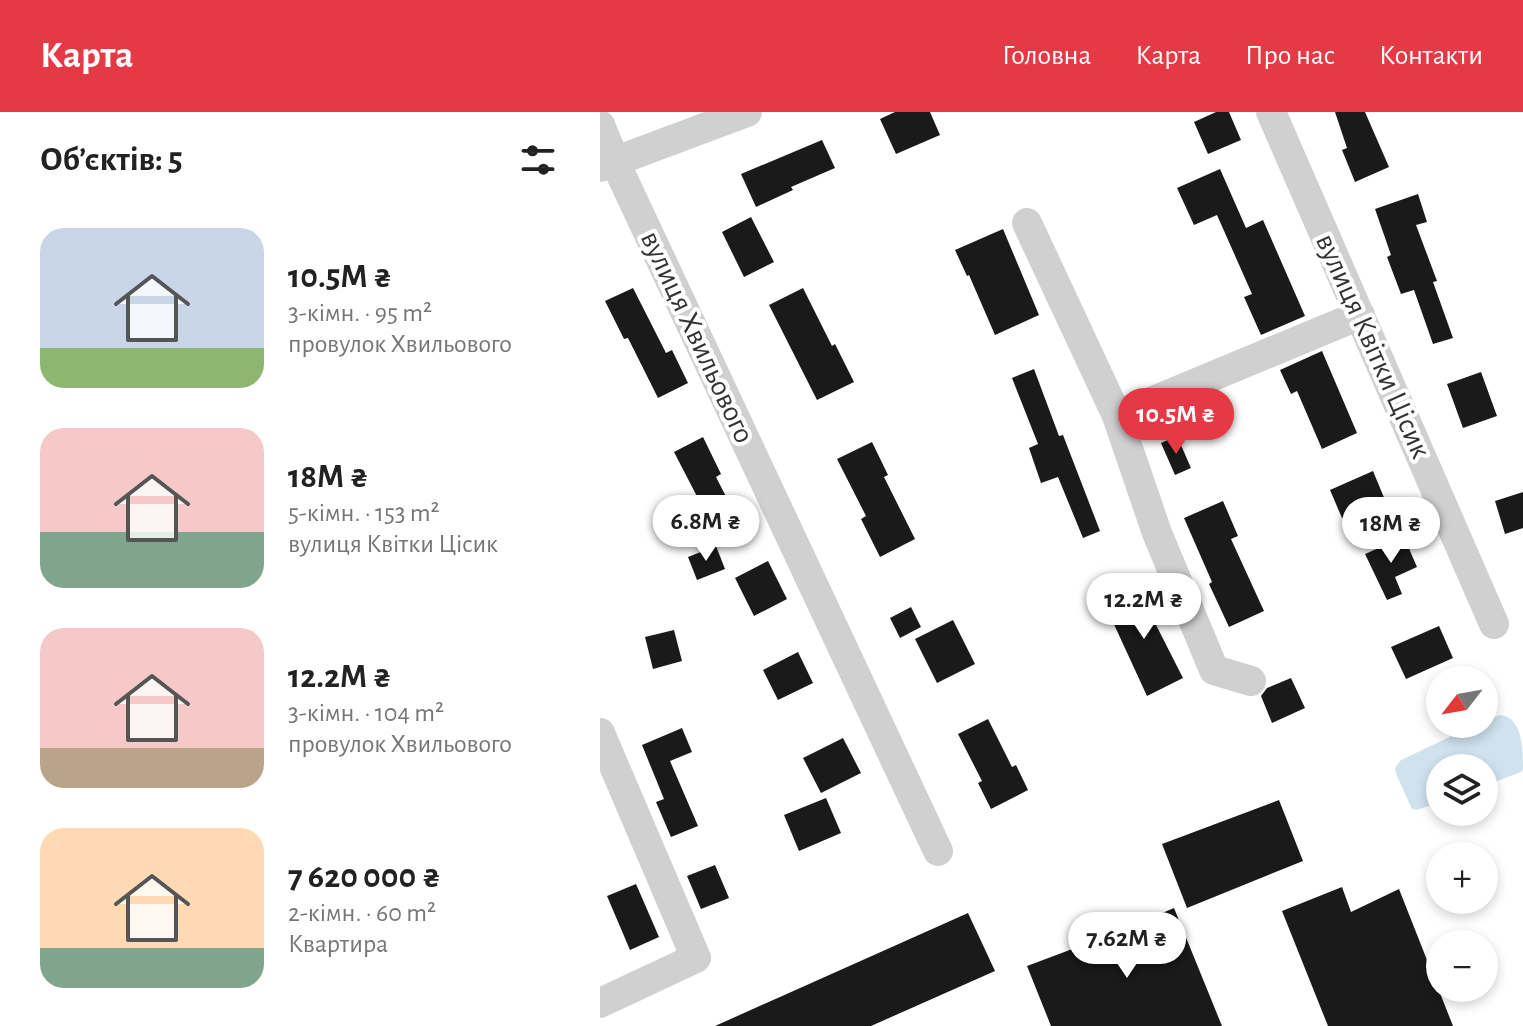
<!DOCTYPE html>
<html lang="uk">
<head>
<meta charset="utf-8">
<style>
	body { margin:0; font-family:"Alegreya Sans",sans-serif; background:#f2f2f2; color:#222; height:100vh; display:flex; flex-direction:column; font-size:30px; white-space:nowrap }
	* { box-sizing:border-box; margin:0 }
	p { font-size:26px; color:#767676 }
	.icon { flex:none; width:44px; height:44px; fill:none; stroke:currentColor; stroke-width:2; stroke-linecap:round; stroke-linejoin:round }
	.map { position:relative; flex:1; overflow:hidden }
	.drawer { display:flex; flex-direction:column; background:#fff; width:600px }
	.drawer>* { flex:none }
	.needle { width:52px; rotate:239deg }
	.buttons { position:absolute; left:826px; top:554px; display:grid; gap:16px }
	.buttons a { display:grid; place-items:center; width:72px; height:72px; border-radius:50%; background:#fff; box-shadow:0 4px 12px #0003; font-size:40px }
	.price { position:absolute; translate:-50% -68px; padding:0 18px; border-radius:28px; background:#fff; color:#222; font-size:26px; line-height:52px; filter:drop-shadow(0 2px 4px #0008) }
	.price::after { content:''; position:absolute; left:50%; top:48px; width:24px; height:18px; margin-left:-12px; background:inherit; clip-path:polygon(0 0,100% 0,50% 100%) }
	.price.on { background:#e63946; color:#fff }
	ul { padding:0; list-style:none }
	li { display:flex; align-items:center; gap:24px; height:200px; padding:0 40px }
	li span { display:grid; place-items:center; flex:none; width:224px; height:160px; border-radius:24px; color:#555 }
	li>.icon { margin-inline-start:auto }
	span .icon { width:96px; height:96px; fill:#fffc; stroke-width:1 }
	li b { font-size:34px }
	h2 { display:flex; justify-content:space-between; align-items:center; height:96px; padding:0 40px; font-size:34px }
	header { display:flex; align-items:center; gap:48px; box-sizing:border-box; height:112px; padding:0 40px; background:#e63946; color:#fff }
	header strong { font-size:38px }
	nav { display:flex; gap:44px; margin-inline-start:auto; font-size:28px }
	main { display:flex; flex:1; min-height:0 }
	.map>svg:first-child { display:block }
	.water { fill:#cfe2ee }
	.building { fill:#1a1a1a }
	.lines { fill:none; stroke-linecap:round; stroke-linejoin:round }
	.minor { stroke:#d0d0d0; stroke-width:30 }
	.labels { text-anchor:middle; dominant-baseline:central; stroke-width:8; stroke-linejoin:round; paint-order:stroke }
	.street-label { font-size:30px; fill:#333; stroke:#fff }
</style>
</head>
<body>
<header>
<strong>Карта</strong>
<nav><a>Головна</a><a>Карта</a><a>Про нас</a><a>Контакти</a></nav>
</header>
<main>
<section class="drawer">
<h2>Об’єктів: 5<svg class="icon" aria-label="filters" viewBox="0 0 24 24"><path d="M4 7h16M4 17h16"/><circle cx="9" cy="7" r="2"/><circle cx="15" cy="17" r="2"/></svg></h2>
<ul>
<li><span style="background:linear-gradient(#c9d6e8 75%,#8fb573 0)"><svg class="icon" aria-label="home" viewBox="0 0 24 24"><path d="M3 11l9-7 9 7M6 9v11h12V9"/></svg></span><div><b>10.5M ₴</b><p>3-кімн. · 95 m²</p><p>провулок Хвильового</p></div></li>
<li><span style="background:linear-gradient(#f6c9c9 65%,#7fa58c 0)"><svg class="icon" aria-label="home" viewBox="0 0 24 24"><path d="M3 11l9-7 9 7M6 9v11h12V9"/></svg></span><div><b>18M ₴</b><p>5-кімн. · 153 m²</p><p>вулиця Квітки Цісик</p></div></li>
<li><span style="background:linear-gradient(#f6c9c9 75%,#b9a48a 0)"><svg class="icon" aria-label="home" viewBox="0 0 24 24"><path d="M3 11l9-7 9 7M6 9v11h12V9"/></svg></span><div><b>12.2M ₴</b><p>3-кімн. · 104 m²</p><p>провулок Хвильового</p></div></li>
<li><span style="background:linear-gradient(#ffd9b3 75%,#7fa58c 0)"><svg class="icon" aria-label="home" viewBox="0 0 24 24"><path d="M3 11l9-7 9 7M6 9v11h12V9"/></svg></span><div><b>7 620 000 ₴</b><p>2-кімн. · 60 m²</p><p>Квартира</p></div></li>
</ul>
</section>
<div class="map">
<svg width="923" height="914" viewBox="0 0 923 914">
	<rect width="100%" height="100%" fill="#fff"/>
	<path class="water" d="M 900,603 C 923,605 923,638 923,657 L 921,660 L 884,674 L 884,656 L 840,656 L 840,690 L 817,698 L 812,697 L 796,662 L 795,656 L 801,648 L 877,612 L 884,612 L 884,609 Z"/>
	<path class="building" d="M 295,0 L 330,0 L 340,23 L 296,42 L 280,7 Z
		M 616,0 L 629,0 L 641,28 L 608,42 L 594,10 Z
		M 735,0 L 765,0 L 789,55 L 755,70 L 742,38 L 747,36 Z
		M 222,28 L 235,56 L 191,75 L 193,78 L 156,95 L 141,62 Z
		M 620,57 L 646,116 L 663,108 L 705,204 L 661,223 L 644,185 L 652,182 L 617,103 L 594,113 L 577,76 Z
		M 818,82 L 827,110 L 816,113 L 837,169 L 833,170 L 853,226 L 833,232 L 814,178 L 801,182 L 787,145 L 791,143 L 775,97 Z
		M 151,105 L 174,150 L 144,165 L 122,120 Z
		M 403,117 L 439,203 L 395,223 L 369,163 L 367,164 L 355,138 Z
		M 33,176 L 66,241 L 72,238 L 88,271 L 58,286 L 28,226 L 24,227 L 5,189 Z
		M 203,176 L 232,234 L 235,232 L 254,270 L 217,288 L 169,193 Z
		M 722,239 L 757,321 L 722,337 L 697,279 L 691,282 L 680,258 Z
		M 434,257 L 459,324 L 463,323 L 500,419 L 483,426 L 458,365 L 441,371 L 429,336 L 438,332 L 412,266 Z
		M 881,260 L 897,304 L 863,316 L 847,272 Z
		M 577,324 L 591,356 L 575,363 L 561,331 Z
		M 103,325 L 121,362 L 116,365 L 140,412 L 110,428 L 96,400 L 103,396 L 74,340 Z
		M 272,330 L 288,363 L 284,365 L 315,427 L 280,445 L 261,407 L 266,404 L 237,347 Z
		M 773,359 L 785,388 L 742,406 L 730,378 Z
		M 923,380 L 923,416 L 905,422 L 895,389 Z
		M 623,389 L 638,424 L 631,427 L 664,499 L 629,515 L 609,472 L 612,470 L 584,406 Z
		M 804,425 L 817,455 L 795,465 L 802,482 L 787,488 L 765,442 Z
		M 116,434 L 125,457 L 97,468 L 88,445 Z
		M 168,449 L 187,487 L 154,504 L 135,466 Z
		M 547,474 L 561,503 L 553,507 L 583,566 L 547,584 L 506,495 Z
		M 311,495 L 321,515 L 300,526 L 290,506 Z
		M 353,508 L 375,552 L 337,571 L 315,527 Z
		M 839,514 L 853,546 L 806,567 L 791,535 Z
		M 74,518 L 82,549 L 53,557 L 45,525 Z
		M 198,540 L 213,571 L 178,588 L 163,558 Z
		M 691,566 L 705,596 L 672,611 L 661,584 L 667,576 Z
		M 388,607 L 412,655 L 416,653 L 428,678 L 391,697 L 378,671 L 382,669 L 358,622 Z
		M 82,616 L 92,640 L 70,649 L 98,714 L 71,725 L 56,690 L 64,687 L 42,633 Z
		M 243,626 L 261,661 L 221,681 L 203,646 Z
		M 226,686 L 241,721 L 199,739 L 184,703 Z
		M 679,688 L 703,749 L 587,796 L 562,732 Z
		M 115,753 L 129,786 L 101,797 L 87,764 Z
		M 36,772 L 59,825 L 30,838 L 7,784 Z
		M 742,775 L 751,800 L 799,777 L 853,914 L 728,914 L 682,799 Z
		M 574,796 L 622,914 L 451,914 L 427,854 L 515,821 Z
		M 368,801 L 395,859 L 271,914 L 115,914 Z"/>
	<g class="lines">
		<path class="minor" d="M 671,0 L 894,512
			M 0,13 L 15,50 L 338,739
			M 0,55 L 147,0
			M 427,111 L 517,304 L 557,421 L 614,558 L 651,569
			M 517,304 L 760,203
			M 0,621 L 96,846 L 0,891"/>
	</g>
	<g class="labels">
		<g class="street-label">
			<text transform="translate(97 225) rotate(65)">вулиця Хвильового</text>
			<text transform="translate(773 234) rotate(66)">вулиця Квітки Цісик</text>
		</g>
	</g>
</svg>
<div class="buttons">
<a><svg class="needle" viewBox="-14 -14 28 28"><path d="M0-13l5 13h-10z" fill="#e53935"/><path d="M0 13l5-13h-10z" fill="#767676"/></svg></a>
<a><svg class="icon" aria-label="layers" viewBox="0 0 24 24"><path d="M12 4l9 5-9 5-9-5zM3 14l9 5 9-5"/></svg></a>
<a>+</a>
<a>−</a>
</div>
<b class="price on" style="left:576px;top:344px">10.5M ₴</b>
<b class="price" style="left:106px;top:451px">6.8M ₴</b>
<b class="price" style="left:791px;top:453px">18M ₴</b>
<b class="price" style="left:544px;top:529px">12.2M ₴</b>
<b class="price" style="left:527px;top:868px">7.62M ₴</b>
</div>
</main>
</body>
</html>
